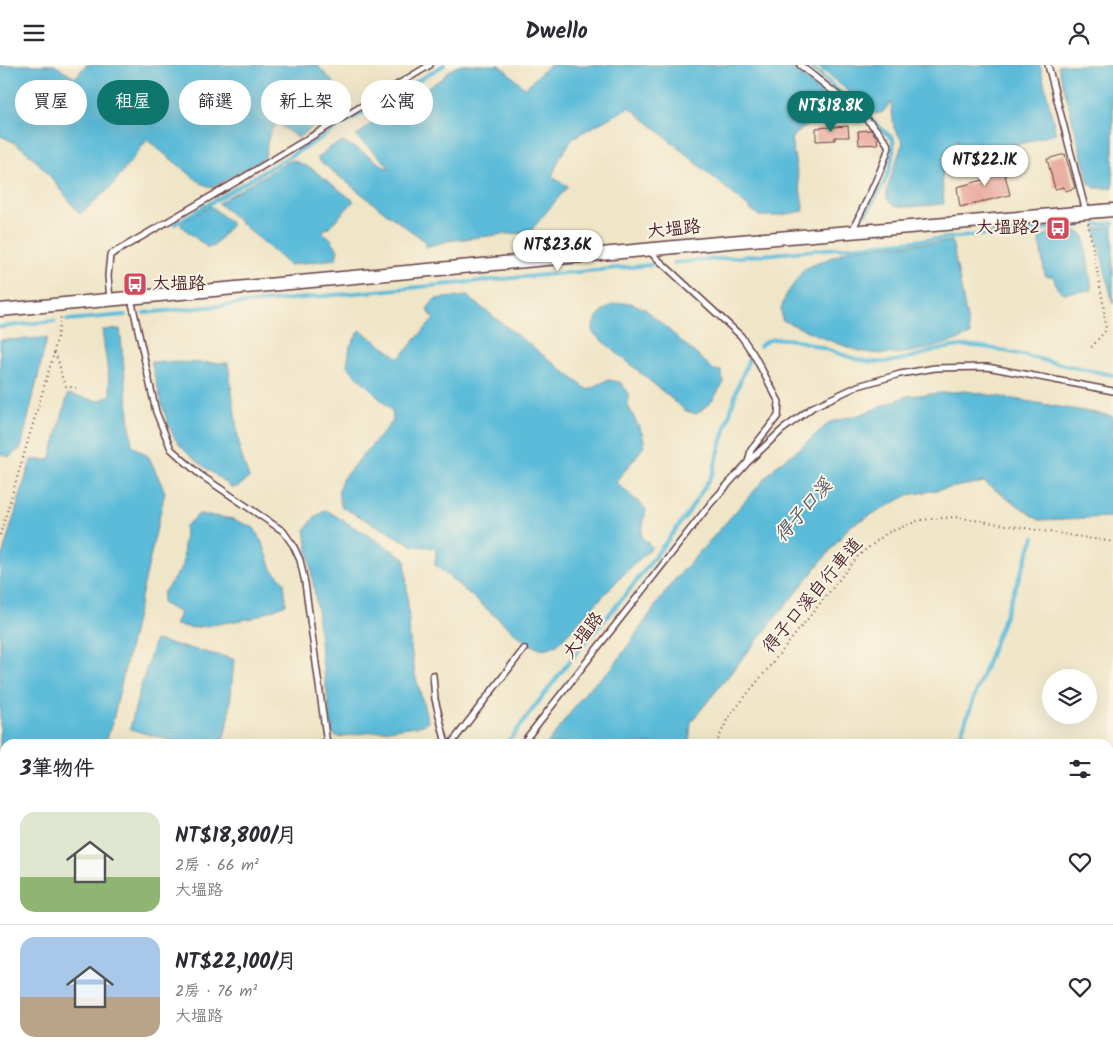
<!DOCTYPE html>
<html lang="zh-TW">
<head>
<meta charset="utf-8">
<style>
	body { margin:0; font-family:Kalam,"LXGW WenKai TC",sans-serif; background:#f2f2f3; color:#2b2b33; height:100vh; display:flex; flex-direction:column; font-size:19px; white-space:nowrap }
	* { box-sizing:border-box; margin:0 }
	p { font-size:16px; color:#7c7c81 }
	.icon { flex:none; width:28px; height:28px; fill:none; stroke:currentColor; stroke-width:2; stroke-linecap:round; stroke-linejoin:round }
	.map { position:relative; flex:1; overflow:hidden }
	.drawer { position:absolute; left:0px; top:674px; width:1114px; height:321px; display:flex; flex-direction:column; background:#fff; border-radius:15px 15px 0 0; box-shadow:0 5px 20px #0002 }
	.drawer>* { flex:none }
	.guide { position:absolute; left:15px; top:15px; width:500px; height:45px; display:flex; gap:10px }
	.controls { position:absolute; left:1042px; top:604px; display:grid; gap:10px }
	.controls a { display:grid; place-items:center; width:55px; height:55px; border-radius:50%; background:#fff; box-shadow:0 5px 20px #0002; font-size:25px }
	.price { position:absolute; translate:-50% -42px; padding:0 11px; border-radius:18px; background:#fff; color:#222; font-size:16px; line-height:32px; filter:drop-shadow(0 1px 2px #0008) }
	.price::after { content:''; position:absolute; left:50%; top:30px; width:15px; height:11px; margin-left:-8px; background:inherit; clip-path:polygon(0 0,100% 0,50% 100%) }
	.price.current { background:#0f766e; color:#fff }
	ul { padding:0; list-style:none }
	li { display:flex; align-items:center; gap:15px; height:125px; padding:0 20px }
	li+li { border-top:1px solid #e1e1e2 }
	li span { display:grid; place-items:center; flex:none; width:140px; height:100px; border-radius:15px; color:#555 }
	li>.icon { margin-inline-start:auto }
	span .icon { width:60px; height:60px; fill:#fffc; stroke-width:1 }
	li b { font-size:21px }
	h2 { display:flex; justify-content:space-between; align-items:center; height:60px; padding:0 20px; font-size:21px }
	.chip { padding:0 18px; border-radius:22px; background:#fff; box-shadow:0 5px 20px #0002; font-size:18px; line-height:45px }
	.chip.current { background:#0f766e; color:#fff }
	header { display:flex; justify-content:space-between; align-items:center; height:65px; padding:0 20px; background:#fff; font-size:22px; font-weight:700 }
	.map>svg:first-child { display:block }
	.water { fill:#5bbbd9; stroke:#526d82 }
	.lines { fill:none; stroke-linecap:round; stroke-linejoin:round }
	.stream { stroke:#5bbbd9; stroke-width:4 }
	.canal { stroke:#5bbbd9; stroke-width:12 }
	.building { fill:#e8a499 }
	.service-casing { stroke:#633d42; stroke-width:8 }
	.tertiary-casing { stroke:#633d42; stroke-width:15 }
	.path { stroke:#633d42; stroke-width:2; stroke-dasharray:1 4; stroke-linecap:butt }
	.service { stroke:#fff; stroke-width:5 }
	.tertiary { stroke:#fff; stroke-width:12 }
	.labels { text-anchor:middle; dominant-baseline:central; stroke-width:4; stroke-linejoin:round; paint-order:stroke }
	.poi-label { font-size:18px; fill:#4a1f2b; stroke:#fcf5e5; text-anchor:end }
	.street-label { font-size:18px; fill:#4a1f2b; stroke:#fcf5e5 }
	.water-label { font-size:19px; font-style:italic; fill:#505668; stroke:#fcf5e5 }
</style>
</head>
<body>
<header><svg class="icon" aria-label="menu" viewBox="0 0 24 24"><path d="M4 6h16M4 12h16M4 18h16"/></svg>Dwello<svg class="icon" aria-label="person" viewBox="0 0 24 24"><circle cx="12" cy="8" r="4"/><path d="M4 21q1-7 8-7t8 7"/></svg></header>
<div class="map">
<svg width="1113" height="994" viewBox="0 0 1113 994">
	<rect width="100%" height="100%" fill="#fcf5e5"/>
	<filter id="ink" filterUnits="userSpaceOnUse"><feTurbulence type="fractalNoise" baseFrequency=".02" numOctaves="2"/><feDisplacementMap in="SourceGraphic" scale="10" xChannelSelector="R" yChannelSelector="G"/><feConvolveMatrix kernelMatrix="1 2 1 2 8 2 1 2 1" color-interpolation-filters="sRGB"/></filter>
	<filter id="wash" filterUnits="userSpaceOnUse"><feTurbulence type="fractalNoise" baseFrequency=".0096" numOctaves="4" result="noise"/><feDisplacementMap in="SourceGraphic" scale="20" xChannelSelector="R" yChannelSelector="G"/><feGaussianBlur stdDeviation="1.12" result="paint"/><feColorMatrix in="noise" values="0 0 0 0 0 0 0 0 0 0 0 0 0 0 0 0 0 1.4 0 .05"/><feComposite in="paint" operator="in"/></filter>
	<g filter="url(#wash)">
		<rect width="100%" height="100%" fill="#efe5c7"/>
		<path class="water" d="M 0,0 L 54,0 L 75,13 L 86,0 L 317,0 L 349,33 L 298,73 L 278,59 C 267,64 267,82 265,93 L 212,123 L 201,118 L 147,75 L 110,123 L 80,149 C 59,124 32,81 0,71 Z
			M 459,0 L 500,0 L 525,23 L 549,0 L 789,0 L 835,39 L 791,73 L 804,146 L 775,151 L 759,151 L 630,42 L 574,72 L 560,92 L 552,112 L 568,121 L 529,168 L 504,169 L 447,176 L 426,182 L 425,176 L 386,148 L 317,94 L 328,83 L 343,77 L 363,87 L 388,104 L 388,100 L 356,71 L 377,54 L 399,39 L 443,13 L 447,7 Z
			M 816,0 L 1040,0 L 1056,69 L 982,89 L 963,92 L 958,74 L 945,100 L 942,112 L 944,139 L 908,142 L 894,141 L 887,133 L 887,124 L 903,77 L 894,63 L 891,37 L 883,47 L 876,49 Z
			M 1058,0 L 1113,0 L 1113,123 L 1094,123 L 1089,118 Z
			M 293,95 L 312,104 L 354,136 L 329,162 L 322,166 L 331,174 L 338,185 L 336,194 L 289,200 L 218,138 L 287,97 Z
			M 211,141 L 232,159 L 214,181 L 208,183 L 181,161 L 182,157 Z
			M 1113,161 L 1113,239 L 1095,164 Z
			M 1079,167 L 1084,170 L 1092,225 L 1063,228 L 1057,223 L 1053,211 L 1045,211 L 1039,174 C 1048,165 1066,167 1079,167 Z
			M 952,176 L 970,270 C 936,284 889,296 853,284 C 829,276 805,265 782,255 L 781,244 L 786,230 L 804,204 L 851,184 Z
			M 467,231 L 588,325 L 607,315 L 620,317 L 628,327 L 628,341 L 642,368 L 645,380 L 616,417 L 646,444 L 641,471 L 652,482 L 619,514 L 557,580 L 544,584 L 528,579 L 435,500 L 436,484 L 429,482 L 414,481 L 342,442 C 337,430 338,423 343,413 L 393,356 L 392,346 L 347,301 L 350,281 L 360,265 L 399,293 L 434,254 L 427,244 L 435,234 Z
			M 631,238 L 645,244 L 714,305 L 721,306 L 724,317 L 712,336 L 697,349 L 686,346 L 593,268 C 591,256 602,244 614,239 C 618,238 626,238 631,238 Z
			M 120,264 L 132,380 L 149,392 L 165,427 L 113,655 L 105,679 L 5,679 L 5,937 L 0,935 L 0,498 L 31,395 L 50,395 L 68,329 L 98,336 L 111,330 L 102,265 Z
			M 47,273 L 21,383 L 9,392 L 0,389 L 0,275 Z
			M 151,297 L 228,298 L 240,386 L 249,413 L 239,421 L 232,423 C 217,410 186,391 176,375 C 165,358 157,318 151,297 Z
			M 966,326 L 1113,351 L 1113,452 L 1039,455 L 984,417 L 908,430 L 850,461 L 691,657 L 689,679 L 547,679 L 588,624 L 613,602 L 671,519 L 778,399 L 798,385 L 830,357 L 862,349 L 907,331 Z
			M 326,445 L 405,493 L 410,576 L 415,609 L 428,656 L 424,660 L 338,672 L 333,669 L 321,588 L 317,544 L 305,465 L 315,452 Z
			M 199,449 L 233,454 L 254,463 L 263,479 L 272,504 L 284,517 L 286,539 L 253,553 L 194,563 L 175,560 L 180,548 L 162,538 L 163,528 L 183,501 L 185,461 Z
			M 155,575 L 234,594 L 229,653 L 222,679 L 182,679 L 130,664 L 138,631 Z
			M 296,990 L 437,990 L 434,994 L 293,994 Z
			M 620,990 L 819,990 L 819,994 L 620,994 Z"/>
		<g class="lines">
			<path class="stream" d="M 809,0 L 893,74 C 896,101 880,127 866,149
				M 175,159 L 444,0
				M 1097,160 L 1113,158
				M 673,198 L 1080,161
				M 144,248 L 651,200
				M 67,255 L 125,250
				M 0,262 L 54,256
				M 760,281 C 780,259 840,293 865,296 C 898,302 927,284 959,281 C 981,279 1013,288 1034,293 C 1061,299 1086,305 1113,310
				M 506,679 L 569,597 L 631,523 L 688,448 L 712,410 L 737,324 L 749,294
				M 957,679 L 1034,472
				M 840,994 L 841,990"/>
			<path class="canal" d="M 870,990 L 871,994"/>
		</g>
		<g id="blocks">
			<path class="building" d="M 848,61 L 849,72 L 835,72 L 835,75 L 816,76 L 816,63 Z
				M 871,65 L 877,73 L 878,79 L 859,80 L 858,66 Z
				M 1065,89 L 1075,123 L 1065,126 L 1064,122 L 1055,124 L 1047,94 Z
				M 1002,97 L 1010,130 L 960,142 L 957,122 L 987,114 L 984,102 Z"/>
		</g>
	</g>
	<g filter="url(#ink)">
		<use href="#blocks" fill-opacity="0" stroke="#633d42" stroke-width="1"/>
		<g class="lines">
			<g class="service-casing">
				<path id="service" d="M 800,0 C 824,20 876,56 889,82 C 880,111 865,138 852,166
					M 1048,0 L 1086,147
					M 650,187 L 741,271 L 754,290 L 779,337 L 778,351 L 751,385 L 748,397
					M 131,233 L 156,347 L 171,384 L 199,409 L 283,466 L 293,480 L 300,495 L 305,518 L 327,679
					M 110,235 L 108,211 L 110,190 L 241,114 L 430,0
					M 433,610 L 435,634 L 446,679
					M 451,679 L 524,584
					M 522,679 L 711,438 L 748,397 L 782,365 L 813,342 L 858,321 L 900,309 L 935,303 L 987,302 L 1113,326
					M 1109,896 L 1113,884
					M 607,990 L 607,994
					M 268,994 L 271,990
					M 832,994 L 832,990
					M 1072,994 L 1073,990"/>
			</g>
			<g class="tertiary-casing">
				<path id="tertiary" d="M 0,245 L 729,177 L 1113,145"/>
			</g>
			<path class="path" d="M 1088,158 L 1103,237 L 1106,265 L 1089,285
				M 54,288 C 63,301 58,308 66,321 L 76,323
				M 0,470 L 54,288 L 61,251
				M 716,679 L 728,653 L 859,490 L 887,468 L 920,455 L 955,452 L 1113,477
				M 462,994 L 465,990"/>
			<use href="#service" class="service"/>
			<use href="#tertiary" class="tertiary"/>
		</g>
	</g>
	<defs>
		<g id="bus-square" transform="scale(1.25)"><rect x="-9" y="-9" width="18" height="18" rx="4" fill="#d1495b" stroke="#fcf5e5"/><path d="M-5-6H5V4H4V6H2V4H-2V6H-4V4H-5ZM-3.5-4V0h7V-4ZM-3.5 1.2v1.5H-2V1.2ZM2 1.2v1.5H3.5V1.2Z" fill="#fff"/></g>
	</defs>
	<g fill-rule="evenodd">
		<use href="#bus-square" x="1058" y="163"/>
		<use href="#bus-square" x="135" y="219"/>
	</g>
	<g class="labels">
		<g class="poi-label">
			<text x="1040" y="163">大塭路2</text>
			<text x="152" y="219" text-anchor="start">大塭路</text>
		</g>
		<g class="street-label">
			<text transform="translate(674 165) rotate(-6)">大塭路</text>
			<text transform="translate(813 531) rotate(-50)">得子口溪自行車道</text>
			<text transform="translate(584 571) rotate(-52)">大塭路</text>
		</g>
		<g class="water-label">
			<text transform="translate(804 446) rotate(-49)">得子口溪</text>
		</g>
	</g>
</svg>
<div class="controls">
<a><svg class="icon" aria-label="layers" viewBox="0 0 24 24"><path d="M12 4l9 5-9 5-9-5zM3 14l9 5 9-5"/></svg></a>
</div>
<b class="price current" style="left:831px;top:68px">NT$18.8K</b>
<b class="price" style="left:985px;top:122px">NT$22.1K</b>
<b class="price" style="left:558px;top:207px">NT$23.6K</b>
<div class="guide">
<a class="chip">買屋</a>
<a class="chip current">租屋</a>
<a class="chip">篩選</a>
<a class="chip">新上架</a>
<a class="chip">公寓</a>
</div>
<section class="drawer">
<h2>3筆物件<svg class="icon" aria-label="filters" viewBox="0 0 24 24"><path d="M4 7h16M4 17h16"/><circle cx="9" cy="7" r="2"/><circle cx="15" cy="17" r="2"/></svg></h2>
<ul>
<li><span style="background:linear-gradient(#dfe7d0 65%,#8fb573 0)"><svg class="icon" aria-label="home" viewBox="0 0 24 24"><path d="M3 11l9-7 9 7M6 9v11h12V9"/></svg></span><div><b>NT$18,800/月</b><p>2房 · 66 m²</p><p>大塭路</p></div><svg class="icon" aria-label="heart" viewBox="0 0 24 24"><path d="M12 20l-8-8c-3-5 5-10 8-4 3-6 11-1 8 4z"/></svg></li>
<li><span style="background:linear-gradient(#a9c7e8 60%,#b9a48a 0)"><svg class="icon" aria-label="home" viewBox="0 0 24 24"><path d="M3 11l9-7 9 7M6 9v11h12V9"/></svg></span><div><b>NT$22,100/月</b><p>2房 · 76 m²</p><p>大塭路</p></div><svg class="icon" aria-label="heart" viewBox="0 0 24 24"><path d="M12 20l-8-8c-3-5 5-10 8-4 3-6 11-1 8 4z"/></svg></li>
</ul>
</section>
</div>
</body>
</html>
